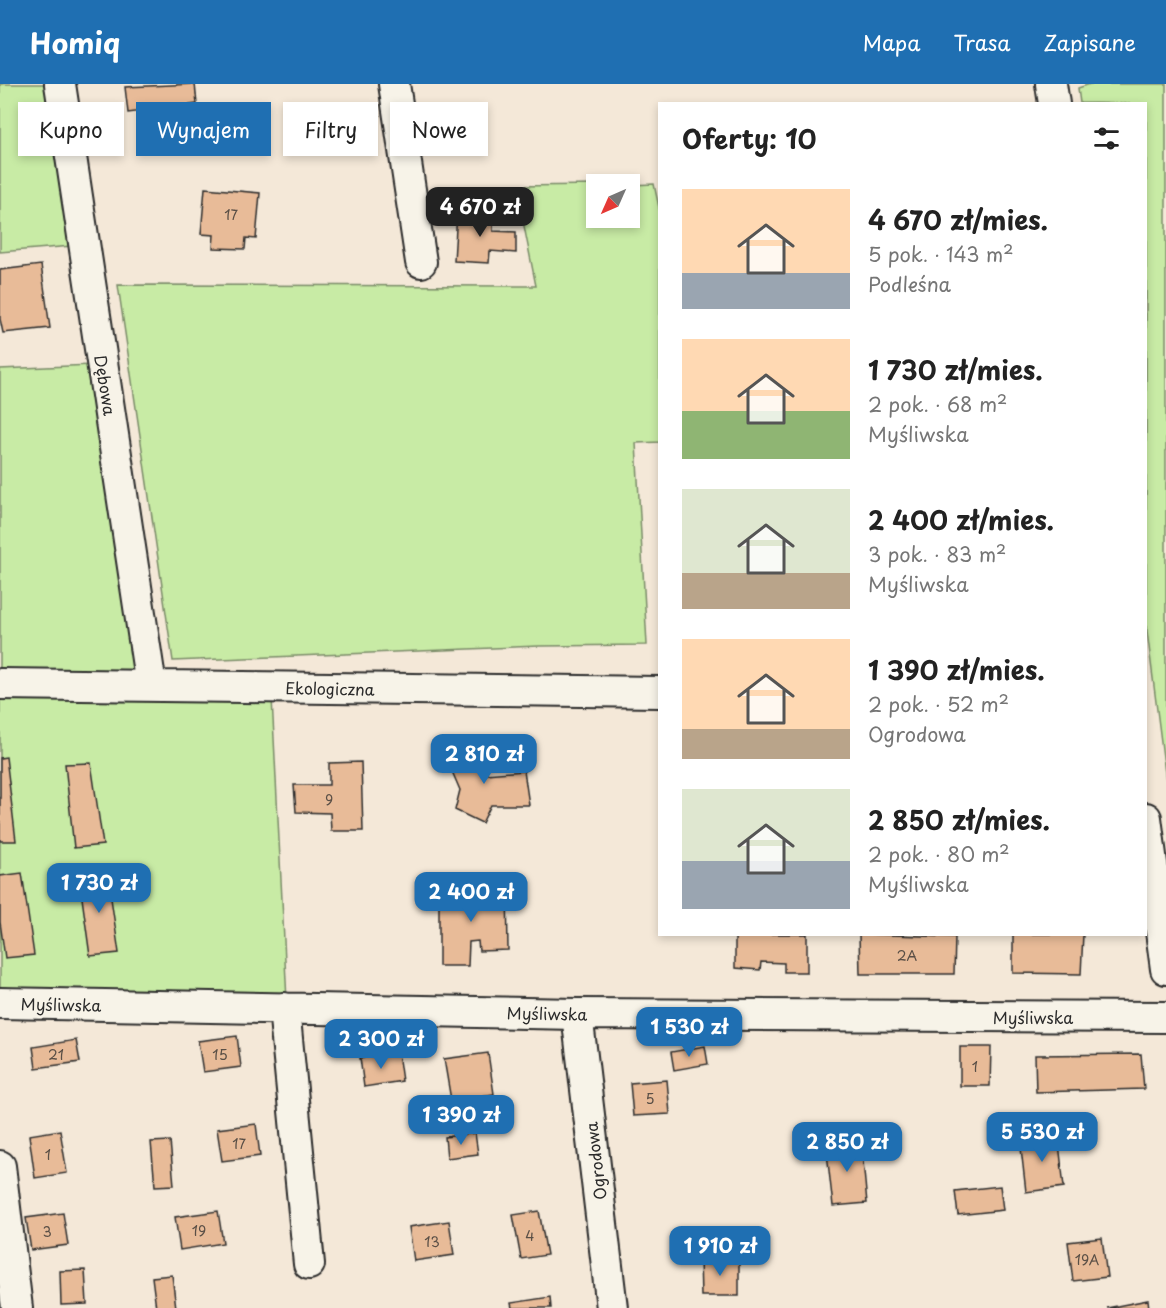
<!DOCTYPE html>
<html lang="pl">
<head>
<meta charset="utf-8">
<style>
	body { margin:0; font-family:"Playpen Sans",sans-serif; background:#f2f2f2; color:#222; height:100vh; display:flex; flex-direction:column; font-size:22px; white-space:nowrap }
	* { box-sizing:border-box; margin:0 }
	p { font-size:20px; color:#767676 }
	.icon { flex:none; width:33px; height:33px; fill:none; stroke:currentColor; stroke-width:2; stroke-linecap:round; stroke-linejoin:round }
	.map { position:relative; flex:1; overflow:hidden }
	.drawer { position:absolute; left:658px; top:18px; width:489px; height:834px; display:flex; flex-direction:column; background:#fff; border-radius:0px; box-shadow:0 3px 9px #0003 }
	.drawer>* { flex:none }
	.top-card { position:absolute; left:18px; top:18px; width:550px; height:54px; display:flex; gap:12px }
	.needle { width:39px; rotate:225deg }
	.controls { position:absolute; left:586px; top:90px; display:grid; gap:12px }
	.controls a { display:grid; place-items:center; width:54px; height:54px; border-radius:0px; background:#fff; box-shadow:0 3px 9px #0003; font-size:30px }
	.price { position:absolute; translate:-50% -51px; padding:0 14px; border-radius:12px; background:#1f6fb2; color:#fff; font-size:20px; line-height:39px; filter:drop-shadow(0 2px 3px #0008) }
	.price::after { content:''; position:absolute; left:50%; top:36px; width:18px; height:14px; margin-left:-9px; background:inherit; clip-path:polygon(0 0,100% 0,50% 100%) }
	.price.on { background:#222; color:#fff }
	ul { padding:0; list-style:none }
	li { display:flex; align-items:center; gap:18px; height:150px; padding:0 24px }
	li span { display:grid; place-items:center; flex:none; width:168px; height:120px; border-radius:0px; color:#555 }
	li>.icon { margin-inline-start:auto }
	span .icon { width:72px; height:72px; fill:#fffc; stroke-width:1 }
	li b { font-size:26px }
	h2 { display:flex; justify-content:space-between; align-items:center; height:72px; padding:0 24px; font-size:26px }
	.pill { padding:0 21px; border-radius:0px; background:#fff; box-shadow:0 3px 9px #0003; font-size:21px; line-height:54px }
	.pill.on { background:#1f6fb2; color:#fff }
	header { display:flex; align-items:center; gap:36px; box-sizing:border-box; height:84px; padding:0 30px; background:#1f6fb2; color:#fff }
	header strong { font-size:28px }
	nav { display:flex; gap:33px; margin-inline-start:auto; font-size:21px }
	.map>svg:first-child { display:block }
	.green { fill:#c8eba5; stroke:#7a8b68; stroke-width:1.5 }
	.building { fill:#e8bb98; stroke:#2b2b2b; stroke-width:1.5 }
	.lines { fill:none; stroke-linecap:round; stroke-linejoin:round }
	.minor-casing { stroke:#2b2b2b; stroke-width:34 }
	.minor { stroke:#f7f3e8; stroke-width:30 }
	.labels { text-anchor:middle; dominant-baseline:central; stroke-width:5; stroke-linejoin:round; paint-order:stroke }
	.number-label { font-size:14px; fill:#5a4f46 }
	.street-label { font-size:16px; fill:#2b2b2b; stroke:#f7f3e8 }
</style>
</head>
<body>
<header>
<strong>Homiq</strong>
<nav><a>Mapa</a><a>Trasa</a><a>Zapisane</a></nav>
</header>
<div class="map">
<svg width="1166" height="1224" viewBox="0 0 1166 1224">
	<rect width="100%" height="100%" fill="#f4e8d8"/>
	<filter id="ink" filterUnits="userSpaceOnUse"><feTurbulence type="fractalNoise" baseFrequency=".0167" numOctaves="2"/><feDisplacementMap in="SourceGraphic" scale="12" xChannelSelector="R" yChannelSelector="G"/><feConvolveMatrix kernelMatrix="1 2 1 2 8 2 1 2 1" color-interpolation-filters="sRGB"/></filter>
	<g filter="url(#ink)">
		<path class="green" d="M 0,0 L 53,0 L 72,162 L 0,168 Z
			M 1090,0 L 1166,0 L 1166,697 L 1146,539 L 1146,20 L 1080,19 L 1078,4 Z
			M 654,100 L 660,128 L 660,358 L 636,359 L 647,561 L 539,562 L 173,577 L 118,201 L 536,202 L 516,102 L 597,101 L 597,134 L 630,134 L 630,101 Z
			M 92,281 L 151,602 L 0,599 L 0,285 Z
			M 0,602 L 272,614 L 287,917 L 0,918 Z"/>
		<path class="building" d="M 195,0 L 197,20 L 128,29 L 125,3 Z
			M 205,104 L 260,109 L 256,155 L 246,154 L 245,165 L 213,164 L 214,151 L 201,150 Z
			M 457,128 L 493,130 L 493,147 L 516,148 L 516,169 L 490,167 L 489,179 L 454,177 Z
			M 41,181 L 50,244 L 3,249 L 0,235 L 0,186 Z
			M 471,659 L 485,690 L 524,687 L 529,721 L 491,721 L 482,739 L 455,726 L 460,706 L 445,671 Z
			M 6,673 L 16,757 L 0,757 L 0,674 Z
			M 361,678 L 363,747 L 331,747 L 330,729 L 296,728 L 294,701 L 329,701 L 329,679 Z
			M 91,679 L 103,761 L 74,764 L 65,680 Z
			M 107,787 L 119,869 L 90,872 L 79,792 Z
			M 22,789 L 34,871 L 5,874 L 0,838 L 0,792 Z
			M 469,802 L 470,822 L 480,822 L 480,804 L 507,803 L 508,866 L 479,867 L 478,857 L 469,858 L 468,882 L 439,882 L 439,804 Z
			M 735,850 L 807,850 L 807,888 L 784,888 L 784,879 L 761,878 L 760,886 L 735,884 Z
			M 859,850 L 955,853 L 954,890 L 860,890 Z
			M 1013,850 L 1083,850 L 1081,890 L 1013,889 Z
			M 237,952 L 241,983 L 203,988 L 198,957 Z
			M 76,956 L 80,978 L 36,984 L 33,963 Z
			M 705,962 L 708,980 L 674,986 L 671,968 Z
			M 960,963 L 991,963 L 990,1002 L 960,1002 Z
			M 398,969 L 402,997 L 364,1003 L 360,974 Z
			M 488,969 L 494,1010 L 451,1016 L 444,975 Z
			M 1141,970 L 1144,1005 L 1036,1008 L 1035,971 Z
			M 667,996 L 670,1030 L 633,1032 L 630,999 Z
			M 256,1040 L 260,1072 L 222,1077 L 217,1045 Z
			M 60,1046 L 67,1089 L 35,1094 L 29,1051 Z
			M 475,1049 L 478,1070 L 447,1074 L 445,1053 Z
			M 1058,1051 L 1064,1103 L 1026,1108 L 1020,1055 Z
			M 861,1056 L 867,1119 L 833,1122 L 826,1060 Z
			M 170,1057 L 174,1101 L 155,1102 L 151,1058 Z
			M 1000,1102 L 1003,1126 L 958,1131 L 955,1107 Z
			M 218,1127 L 223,1159 L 180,1166 L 175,1133 Z
			M 539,1127 L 547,1171 L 521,1175 L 513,1131 Z
			M 63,1129 L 68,1161 L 31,1166 L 26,1134 Z
			M 449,1137 L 454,1171 L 414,1177 L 409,1143 Z
			M 1102,1154 L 1107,1193 L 1073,1197 L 1068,1158 Z
			M 700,1174 L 739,1174 L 739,1212 L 701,1212 Z
			M 85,1186 L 87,1220 L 61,1221 L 60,1187 Z
			M 172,1191 L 176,1224 L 156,1224 L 152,1193 Z
			M 550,1213 L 551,1224 L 512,1224 L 511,1219 Z
			M 1148,1216 L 1149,1224 L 1107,1224 Z"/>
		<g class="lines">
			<g class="minor-casing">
				<path id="minor" d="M 60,0 L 151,602
					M 394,0 L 421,178
					M 1051,0 L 1054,20
					M 0,600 L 660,608
					M 1146,734 L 1166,885
					M 0,919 L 577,930 L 1166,933
					M 284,924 L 309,1180
					M 577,930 L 612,1224
					M 0,1082 L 17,1224"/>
			</g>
			<use href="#minor" class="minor"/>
		</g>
	</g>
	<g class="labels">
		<g class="number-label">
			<text x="231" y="130">17</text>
			<text x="329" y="715">9</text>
			<text x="907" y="871">2A</text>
			<text x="56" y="970">21</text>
			<text x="220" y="970">15</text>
			<text x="975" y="982">1</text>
			<text x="650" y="1014">5</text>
			<text x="239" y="1059">17</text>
			<text x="48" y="1070">1</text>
			<text x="199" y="1146">19</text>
			<text x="47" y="1147">3</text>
			<text x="530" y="1151">4</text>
			<text x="432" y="1157">13</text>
			<text x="1087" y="1175">19A</text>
		</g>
		<g class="street-label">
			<text transform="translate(106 301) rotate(81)">Dębowa</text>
			<text transform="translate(330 604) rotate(1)">Ekologiczna</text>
			<text transform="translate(61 920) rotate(1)">Myśliwska</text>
			<text transform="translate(547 929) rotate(1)">Myśliwska</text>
			<text x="1033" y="933">Myśliwska</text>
			<text transform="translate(595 1077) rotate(-97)">Ogrodowa</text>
		</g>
	</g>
</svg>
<div class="controls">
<a><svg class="needle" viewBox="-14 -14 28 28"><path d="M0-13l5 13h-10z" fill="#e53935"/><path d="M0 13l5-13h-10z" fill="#767676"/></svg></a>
</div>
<b class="price on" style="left:480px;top:154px">4 670 zł</b>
<b class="price" style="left:484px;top:701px">2 810 zł</b>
<b class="price" style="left:99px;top:830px">1 730 zł</b>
<b class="price" style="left:471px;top:839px">2 400 zł</b>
<b class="price" style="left:689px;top:974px">1 530 zł</b>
<b class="price" style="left:381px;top:986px">2 300 zł</b>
<b class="price" style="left:461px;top:1062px">1 390 zł</b>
<b class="price" style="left:1042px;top:1079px">5 530 zł</b>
<b class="price" style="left:847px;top:1089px">2 850 zł</b>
<b class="price" style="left:720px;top:1193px">1 910 zł</b>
<div class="top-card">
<a class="pill">Kupno</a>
<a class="pill on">Wynajem</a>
<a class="pill">Filtry</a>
<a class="pill">Nowe</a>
</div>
<section class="drawer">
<h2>Oferty: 10<svg class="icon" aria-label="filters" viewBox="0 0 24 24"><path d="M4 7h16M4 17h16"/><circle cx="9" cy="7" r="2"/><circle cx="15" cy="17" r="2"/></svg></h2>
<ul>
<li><span style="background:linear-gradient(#ffd9b3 70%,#9aa5b1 0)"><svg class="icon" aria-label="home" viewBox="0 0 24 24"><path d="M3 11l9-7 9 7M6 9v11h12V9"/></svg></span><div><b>4 670 zł/mies.</b><p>5 pok. · 143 m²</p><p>Podleśna</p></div></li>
<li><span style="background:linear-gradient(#ffd9b3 60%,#8fb573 0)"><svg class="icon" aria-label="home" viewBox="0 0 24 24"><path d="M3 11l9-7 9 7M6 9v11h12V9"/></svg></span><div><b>1 730 zł/mies.</b><p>2 pok. · 68 m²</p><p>Myśliwska</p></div></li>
<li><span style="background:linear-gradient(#dfe7d0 70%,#b9a48a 0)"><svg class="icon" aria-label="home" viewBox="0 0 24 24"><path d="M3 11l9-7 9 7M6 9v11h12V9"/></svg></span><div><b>2 400 zł/mies.</b><p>3 pok. · 83 m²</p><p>Myśliwska</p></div></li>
<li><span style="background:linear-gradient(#ffd9b3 75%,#b9a48a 0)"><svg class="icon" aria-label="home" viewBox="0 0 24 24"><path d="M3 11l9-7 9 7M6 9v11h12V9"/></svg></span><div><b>1 390 zł/mies.</b><p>2 pok. · 52 m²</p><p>Ogrodowa</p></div></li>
<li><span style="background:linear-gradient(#dfe7d0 60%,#9aa5b1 0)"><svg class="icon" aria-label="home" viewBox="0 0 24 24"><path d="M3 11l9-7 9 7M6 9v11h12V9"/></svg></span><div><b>2 850 zł/mies.</b><p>2 pok. · 80 m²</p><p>Myśliwska</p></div></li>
</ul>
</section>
</div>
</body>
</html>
